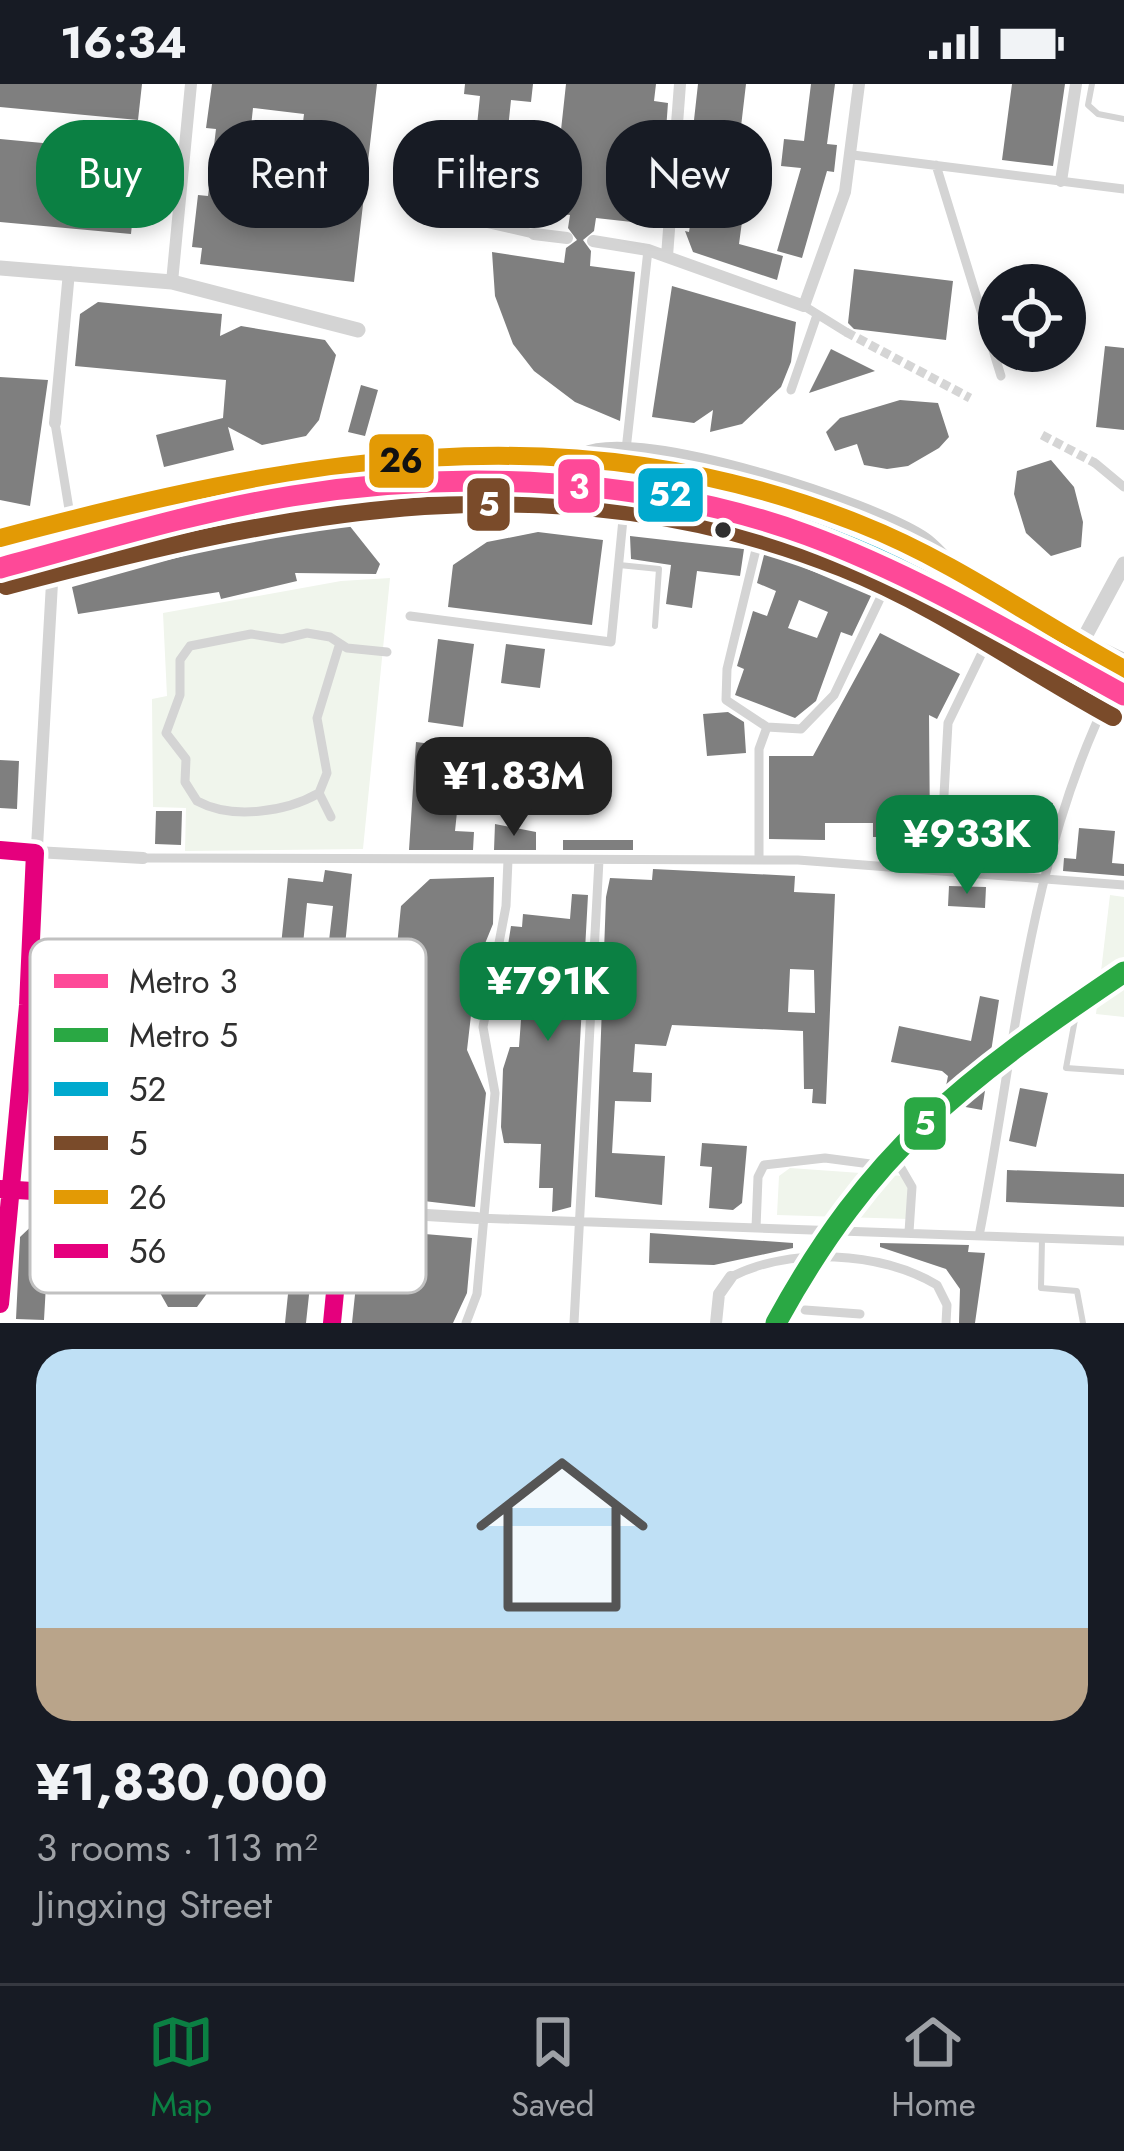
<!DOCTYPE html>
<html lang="en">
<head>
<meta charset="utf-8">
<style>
	body { margin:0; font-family:Jost,sans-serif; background:#242831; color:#f1f3f6; height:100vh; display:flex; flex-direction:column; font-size:45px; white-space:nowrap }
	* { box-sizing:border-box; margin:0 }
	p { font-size:39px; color:#9ea1a6 }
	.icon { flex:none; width:66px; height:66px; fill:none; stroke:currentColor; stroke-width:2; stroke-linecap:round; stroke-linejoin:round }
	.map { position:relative; height:1239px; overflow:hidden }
	.side { display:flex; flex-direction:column; background:#171b24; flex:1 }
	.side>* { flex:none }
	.banner { position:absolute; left:36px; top:36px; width:1053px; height:108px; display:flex; gap:24px }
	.controls { position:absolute; left:978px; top:180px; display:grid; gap:24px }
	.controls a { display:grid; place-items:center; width:108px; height:108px; border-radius:50%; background:#171b24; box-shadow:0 6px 18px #0003; font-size:60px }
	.price { position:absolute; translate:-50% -102px; padding:0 27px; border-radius:24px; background:#0b8043; color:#fff; font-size:39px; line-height:78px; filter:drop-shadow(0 3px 6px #0008) }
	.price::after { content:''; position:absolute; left:50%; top:72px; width:36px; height:27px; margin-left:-18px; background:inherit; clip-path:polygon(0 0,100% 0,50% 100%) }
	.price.selected { background:#222; color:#fff }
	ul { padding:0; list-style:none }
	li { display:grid; align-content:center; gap:24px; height:636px; padding:0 36px }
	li+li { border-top:3px solid #363941 }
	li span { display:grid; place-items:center; height:372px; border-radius:36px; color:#555 }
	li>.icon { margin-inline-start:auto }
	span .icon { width:216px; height:216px; fill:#fffc; stroke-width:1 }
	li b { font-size:51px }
	.pill { padding:0 42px; border-radius:48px; background:#171b24; box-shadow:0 6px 18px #0003; font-size:42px; line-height:108px }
	.pill.selected { background:#0b8043; color:#fff }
	.status { display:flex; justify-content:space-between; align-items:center; height:84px; padding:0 60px; background:#171b24; direction:ltr }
	.status svg { height:33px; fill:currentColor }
	.tab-bar { display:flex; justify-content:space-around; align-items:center; height:168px; border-top:3px solid #363941; background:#171b24; font-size:33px; color:#9ea1a6 }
	.tab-bar a { display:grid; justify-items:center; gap:6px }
	.tab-bar .selected { color:#0b8043 }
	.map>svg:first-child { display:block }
	.green { fill:#f0f5ec }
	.building { fill:#7f7f7f; fill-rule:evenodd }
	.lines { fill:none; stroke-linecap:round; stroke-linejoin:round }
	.pedestrian-tunnel { stroke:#d5d5d5; stroke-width:9; stroke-dasharray:9 4.5; stroke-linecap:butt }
	.secondary-tunnel { stroke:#d5d5d5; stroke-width:16; stroke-dasharray:16 8; stroke-linecap:butt }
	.service { stroke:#d4d4d4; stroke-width:6 }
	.pedestrian { stroke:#d4d4d4; stroke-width:9 }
	.minor { stroke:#d4d4d4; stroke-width:12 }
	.tertiary { stroke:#d4d4d4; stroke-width:15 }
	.secondary { stroke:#cdcdcd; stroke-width:16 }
	.bus-1-casing { stroke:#fff; stroke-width:27 }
	.bus-2-casing { stroke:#fff; stroke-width:27 }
	.bus-3-casing { stroke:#fff; stroke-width:27 }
	.bus-4-casing { stroke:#fff; stroke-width:27 }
	.bus-1 { stroke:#00a9ce; stroke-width:18 }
	.bus-2 { stroke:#7a4b2a; stroke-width:18 }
	.bus-3 { stroke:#e39a05; stroke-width:18 }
	.bus-4 { stroke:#e5007d; stroke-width:18 }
	.metro-1-casing { stroke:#fff; stroke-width:30 }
	.metro-2-casing { stroke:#fff; stroke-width:30 }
	.metro-1 { stroke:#fe4998; stroke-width:21 }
	.metro-2 { stroke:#2aa844; stroke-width:21 }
	.bus-dot { fill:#2f2f2f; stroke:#fff; stroke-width:4.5 }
	.key { fill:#fff; stroke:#c1c1c1; stroke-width:3 }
	.key-label { font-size:33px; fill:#2f2f2f }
	.line-badge { stroke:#fff; stroke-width:4.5 }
	.badge-label { font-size:33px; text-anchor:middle; font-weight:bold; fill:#fff }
	.pale-badge-label { font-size:33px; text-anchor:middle; font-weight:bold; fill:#111 }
</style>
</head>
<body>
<div class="status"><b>16:34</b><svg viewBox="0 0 49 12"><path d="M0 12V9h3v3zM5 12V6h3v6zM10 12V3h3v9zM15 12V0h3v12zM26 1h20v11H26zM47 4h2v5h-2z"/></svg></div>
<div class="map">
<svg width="1124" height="1239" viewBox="0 0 1124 1239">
	<rect width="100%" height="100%" fill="#fff"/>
	<path class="green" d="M 390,494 L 363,765 L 185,767 L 186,724 L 153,723 L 152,615 L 167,612 L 163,529 L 341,497 Z
		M 1110,811 L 1124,813 L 1124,933 L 1096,930 Z
		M 790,1084 L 903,1092 L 910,1104 L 908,1135 L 777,1131 L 779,1092 Z"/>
	<path class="building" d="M 0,0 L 142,0 L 138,36 L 0,23 Z
		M 212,0 L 377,0 L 354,198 L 200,180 L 202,164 L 192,163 L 198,111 L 208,112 L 210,95 L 216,45 L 206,44 ZM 253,24 L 304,30 L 292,131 L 242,125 Z
		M 465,0 L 533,0 L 531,18 L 511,16 L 506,64 L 475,61 L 480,12 L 464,10 Z
		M 566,0 L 656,0 L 654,17 L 668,19 L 659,141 L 596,134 L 594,147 L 583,156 L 591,167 L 590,182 L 635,188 L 620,337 L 575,318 L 534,287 L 513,260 L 495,212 L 492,168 L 564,179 L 566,164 L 577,156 L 568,144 L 570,131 L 552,129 Z
		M 698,0 L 746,0 L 740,51 L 693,45 Z
		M 811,0 L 835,0 L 827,60 L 837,61 L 834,88 L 827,87 L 802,174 L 777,167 L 801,84 L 781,82 L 784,55 L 804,57 Z
		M 1012,0 L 1065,0 L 1053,82 L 1002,76 Z
		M 0,55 L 139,68 L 131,150 L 0,138 Z
		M 698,86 L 748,93 L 739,160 L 783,172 L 777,196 L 693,168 L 685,147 L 689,148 Z
		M 854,185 L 953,197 L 946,256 L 854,245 L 848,239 Z
		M 672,202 L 796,238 L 791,278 L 781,303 L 742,340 L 710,348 L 713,326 L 694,339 L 652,333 Z
		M 98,218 L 222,230 L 220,252 L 241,242 L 325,256 L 336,271 L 319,336 L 306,352 L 262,361 L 228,343 L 234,366 L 164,383 L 156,351 L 223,334 L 226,296 L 75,282 L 80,230 Z
		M 1105,262 L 1124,264 L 1124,346 L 1096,343 Z
		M 831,265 L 875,287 L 809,309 Z
		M 0,293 L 48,296 L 30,422 L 0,416 Z
		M 361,301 L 378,306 L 365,352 L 348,348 Z
		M 900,316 L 938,319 L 949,353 L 939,364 L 908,382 L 887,385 L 864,381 L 857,360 L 835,367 L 826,348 L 840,334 Z
		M 1051,376 L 1074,403 L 1083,438 L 1081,463 L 1051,472 L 1026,449 L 1014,410 L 1017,387 Z
		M 345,436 L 380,480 L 376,490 L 295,489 L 297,497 L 221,515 L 219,508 L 78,530 L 72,503 L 255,452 L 286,451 Z
		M 538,448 L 603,456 L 592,541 L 448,523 L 453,481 L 487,458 Z
		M 630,452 L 744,465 L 740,492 L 697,487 L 692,524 L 666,520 L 671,481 L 631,475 Z
		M 765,467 L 871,512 L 852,552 L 841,548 L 816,617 L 795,634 L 735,611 L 744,585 L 737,582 L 753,527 L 767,532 L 776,507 L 757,499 ZM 799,516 L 828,528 L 817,554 L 788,544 Z
		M 880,549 L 960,590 L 937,635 L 929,631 L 930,753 L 873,753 L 873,739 L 825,739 L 825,756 L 769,755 L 769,672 L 813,672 Z
		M 438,555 L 474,560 L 463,643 L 428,638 Z
		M 506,560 L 545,565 L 540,604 L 501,599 Z
		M 728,628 L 744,638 L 746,669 L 707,672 L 703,630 Z
		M 416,658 L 447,662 L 448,696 L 453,696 L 450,728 L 457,728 L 455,747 L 474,748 L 473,766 L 409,766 Z
		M 0,676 L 19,677 L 17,725 L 0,724 Z
		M 1031,715 L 1053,719 L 1036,783 L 986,777 L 987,766 L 1022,770 Z
		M 156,727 L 182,727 L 181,761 L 155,760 Z
		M 495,740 L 536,748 L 536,766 L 494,766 Z
		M 1079,744 L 1115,747 L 1112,779 L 1124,780 L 1124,792 L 1063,787 L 1064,774 L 1076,775 Z
		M 563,756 L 633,756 L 633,766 L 563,766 Z
		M 653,785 L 795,792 L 794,808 L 835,810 L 826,1020 L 812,1019 L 813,1005 L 804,1005 L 803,947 L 672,941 L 666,962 L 635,960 L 633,988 L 652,989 L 651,1018 L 615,1017 L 612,1069 L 665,1072 L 662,1121 L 595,1113 L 606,813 L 610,794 L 652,796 ZM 790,885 L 814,886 L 815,929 L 788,928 Z
		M 325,786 L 352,790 L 333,985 L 313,983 L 327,896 L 278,890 L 288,794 L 323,798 ZM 307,819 L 333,822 L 327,874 L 302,871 Z
		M 494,793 L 493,840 L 477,879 L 467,966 L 486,1009 L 475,1123 L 415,1116 L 407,1106 L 383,1113 L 373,1101 L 401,822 L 430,795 Z
		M 949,802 L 986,803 L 985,824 L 948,822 Z
		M 572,810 L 588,811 L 571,1123 L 552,1128 L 553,1104 L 539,1104 L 541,1060 L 504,1059 L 501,1043 L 503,985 L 510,963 L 519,963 L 525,882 L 505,880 L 511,842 L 522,843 L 523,830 L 570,835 Z
		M 980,912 L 999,916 L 982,1026 L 960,1022 L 962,1010 L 945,1007 L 948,992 L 942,987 L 891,978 L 899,942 L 971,957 Z
		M 1020,1004 L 1048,1009 L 1036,1063 L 1009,1057 Z
		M 702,1059 L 747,1062 L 742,1119 L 733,1126 L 709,1124 L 712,1083 L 700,1082 Z
		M 1007,1086 L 1124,1090 L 1124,1123 L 1006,1118 Z
		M 40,1134 L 253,1151 L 250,1199 L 216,1197 L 197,1223 L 168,1223 L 151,1193 L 111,1191 L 112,1169 L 48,1165 L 44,1236 L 16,1235 L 20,1153 Z
		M 413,1149 L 472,1154 L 467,1209 L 453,1239 L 352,1239 L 358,1182 Z
		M 650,1149 L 793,1159 L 793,1164 L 714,1181 L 649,1179 Z
		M 294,1152 L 315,1155 L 306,1239 L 285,1239 Z
		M 880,1159 L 969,1161 L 968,1168 L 985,1169 L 975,1239 L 959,1239 L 960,1205 L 946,1185 L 880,1163 Z"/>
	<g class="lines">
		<path class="pedestrian-tunnel" d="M 846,248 L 970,314
			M 1042,351 L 1095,379"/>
		<path class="secondary-tunnel" d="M 0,461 C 123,428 248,391 375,380 C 445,374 516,381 586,386
			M 0,479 C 133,444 270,405 408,396 C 466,392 526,400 584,403"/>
		<path class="service" d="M 1092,0 L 1088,21 L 1098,30 L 1124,35
			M 619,481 L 659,485 L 655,542
			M 1079,914 L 1066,984 L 1124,988
			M 1042,1155 L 1041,1204 L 1077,1207 L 1083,1239"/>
		<path class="pedestrian" d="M 853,71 L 1124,105
			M 936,81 L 1001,292
			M 464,134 L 534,150
			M 804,222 L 846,248
			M 791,306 L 817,231
			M 55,339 L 69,425
			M 626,366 L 648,166
			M 1095,379 L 1124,403
			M 760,449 L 727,585 L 726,616 L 767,643 L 801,645 L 834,611 L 888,498
			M 410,532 L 611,558 L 624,425
			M 339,562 L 317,634 L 327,689 L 319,709 C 286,728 232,736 197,717 L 185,698 L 186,675 L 166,649 L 180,611 L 180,576 L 190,562 L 251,550 L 282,555 L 307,549 L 330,553 L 347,564 L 387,568
			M 319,709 L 331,733
			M 143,774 L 798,776 L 1124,801
			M 759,775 L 759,665 L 767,643
			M 940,783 L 948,639 L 996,540
			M 385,1129 L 406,1115
			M 477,1134 L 1124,1157
			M 756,1144 L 758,1093 L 764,1081 L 825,1074 L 901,1084 L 912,1103 L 909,1148
			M 979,1152 C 1015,969 1027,774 1112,606
			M 731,1193 C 789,1163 881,1167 937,1201 L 947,1221 L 946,1239
			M 805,1226 L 860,1230
			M 466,1239 L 477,1210 L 495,1009 L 483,943 L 506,822 L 508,776
			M 574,1239 L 599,776"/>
		<path class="minor" d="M 1061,97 L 1076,0
			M 534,150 L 567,154
			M 593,157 L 648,166 L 804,222 L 845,108 L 859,0
			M 667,172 L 680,0
			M 172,198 L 191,0
			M 55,339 L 69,188
			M 0,766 L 143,774
			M 343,1126 L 477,1134
			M 0,1220 L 28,921 L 52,499
			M 716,1239 L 719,1210 L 731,1193"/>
		<path class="tertiary" d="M 0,184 L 172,198 L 358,246
			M 1082,558 L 1124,480
			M 0,1105 L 343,1126
			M 332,1239 L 347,1096"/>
		<path class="secondary" d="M 592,386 C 653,394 715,399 773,417 C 897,455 1008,523 1124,577
			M 590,403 C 682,413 772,426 858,464 C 951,506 1034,566 1124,612
			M 963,496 C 951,483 938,466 924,456 C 873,421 638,345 584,371 L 574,385 L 574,407 C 593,433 688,431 723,439 C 814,458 893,516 983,532"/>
		<g class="bus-1-casing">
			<path id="bus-1" d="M 0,479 C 289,402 565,344 854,463 C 949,502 1034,563 1124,612"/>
		</g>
		<g class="bus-2-casing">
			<path id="bus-2" d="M 6,502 C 291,427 557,370 842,484 C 938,522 1023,584 1113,633"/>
		</g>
		<g class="bus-3-casing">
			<path id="bus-3" d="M 0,454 C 294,376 566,323 860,440 C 954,477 1036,537 1124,585"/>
		</g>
		<g class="bus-4-casing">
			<path id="bus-4" d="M 0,766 L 35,769 L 28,921 L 0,1220
				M 0,1105 L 343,1126 L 332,1239"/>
		</g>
		<use href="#bus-1" class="bus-1"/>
		<use href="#bus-2" class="bus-2"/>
		<use href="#bus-3" class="bus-3"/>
		<use href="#bus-4" class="bus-4"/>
		<g class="metro-1-casing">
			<path id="metro-1" d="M 0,484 C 97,458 193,428 292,412 C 457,385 649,393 807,451 C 918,492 1020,554 1124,611"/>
		</g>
		<g class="metro-2-casing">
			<path id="metro-2" d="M 776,1239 C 871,1065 964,996 1124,888"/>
		</g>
		<use href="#metro-1" class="metro-1"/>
		<use href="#metro-2" class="metro-2"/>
	</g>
	<circle class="bus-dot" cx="723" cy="446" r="10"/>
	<rect x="30" y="855" width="396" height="354" rx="18" class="key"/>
	<rect x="54" y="890" width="54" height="14" fill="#fe4998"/>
	<rect x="54" y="944" width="54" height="14" fill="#2aa844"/>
	<rect x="54" y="998" width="54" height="14" fill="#00a9ce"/>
	<rect x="54" y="1052" width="54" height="14" fill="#7a4b2a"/>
	<rect x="54" y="1106" width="54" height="14" fill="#e39a05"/>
	<rect x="54" y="1160" width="54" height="14" fill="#e5007d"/>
	<g class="key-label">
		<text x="129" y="909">Metro 3</text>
		<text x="129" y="963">Metro 5</text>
		<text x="129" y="1017">52</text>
		<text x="129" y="1071">5</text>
		<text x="129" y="1125">26</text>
		<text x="129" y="1179">56</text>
	</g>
	<g class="line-badge">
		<rect x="367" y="348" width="69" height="58" rx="12" fill="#e39a05"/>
		<rect x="556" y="373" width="46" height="58" rx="12" fill="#fe4998"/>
		<rect x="636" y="382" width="69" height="58" rx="12" fill="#00a9ce"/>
		<rect x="465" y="392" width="47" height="57" rx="12" fill="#7a4b2a"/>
		<rect x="902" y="1011" width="46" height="57" rx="12" fill="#2aa844"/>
	</g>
	<g class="badge-label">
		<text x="579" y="414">3</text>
		<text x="670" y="422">52</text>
		<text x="489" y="432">5</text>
		<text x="925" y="1051">5</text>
	</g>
	<g class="pale-badge-label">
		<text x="401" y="388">26</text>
	</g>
</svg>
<div class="controls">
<a><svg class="icon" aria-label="locate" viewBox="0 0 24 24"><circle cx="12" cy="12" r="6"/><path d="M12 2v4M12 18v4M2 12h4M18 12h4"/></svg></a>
</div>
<b class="price selected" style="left:514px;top:755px">¥1.83M</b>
<b class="price" style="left:967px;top:813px">¥933K</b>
<b class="price" style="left:548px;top:960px">¥791K</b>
<div class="banner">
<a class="pill selected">Buy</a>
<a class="pill">Rent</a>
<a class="pill">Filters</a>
<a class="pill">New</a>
</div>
</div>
<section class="side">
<ul>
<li><span style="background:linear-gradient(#bfe0f5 75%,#b9a48a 0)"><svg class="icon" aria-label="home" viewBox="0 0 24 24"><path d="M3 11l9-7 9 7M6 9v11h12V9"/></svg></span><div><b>¥1,830,000</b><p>3 rooms · 113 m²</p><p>Jingxing Street</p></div></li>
</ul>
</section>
<nav class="tab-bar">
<a class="selected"><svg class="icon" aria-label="map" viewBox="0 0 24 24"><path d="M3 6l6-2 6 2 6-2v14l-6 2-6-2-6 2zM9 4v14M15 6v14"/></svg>Map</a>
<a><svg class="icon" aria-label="saved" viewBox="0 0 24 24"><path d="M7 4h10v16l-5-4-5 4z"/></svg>Saved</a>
<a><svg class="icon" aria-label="home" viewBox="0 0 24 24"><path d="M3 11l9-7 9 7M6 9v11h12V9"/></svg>Home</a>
</nav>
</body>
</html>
